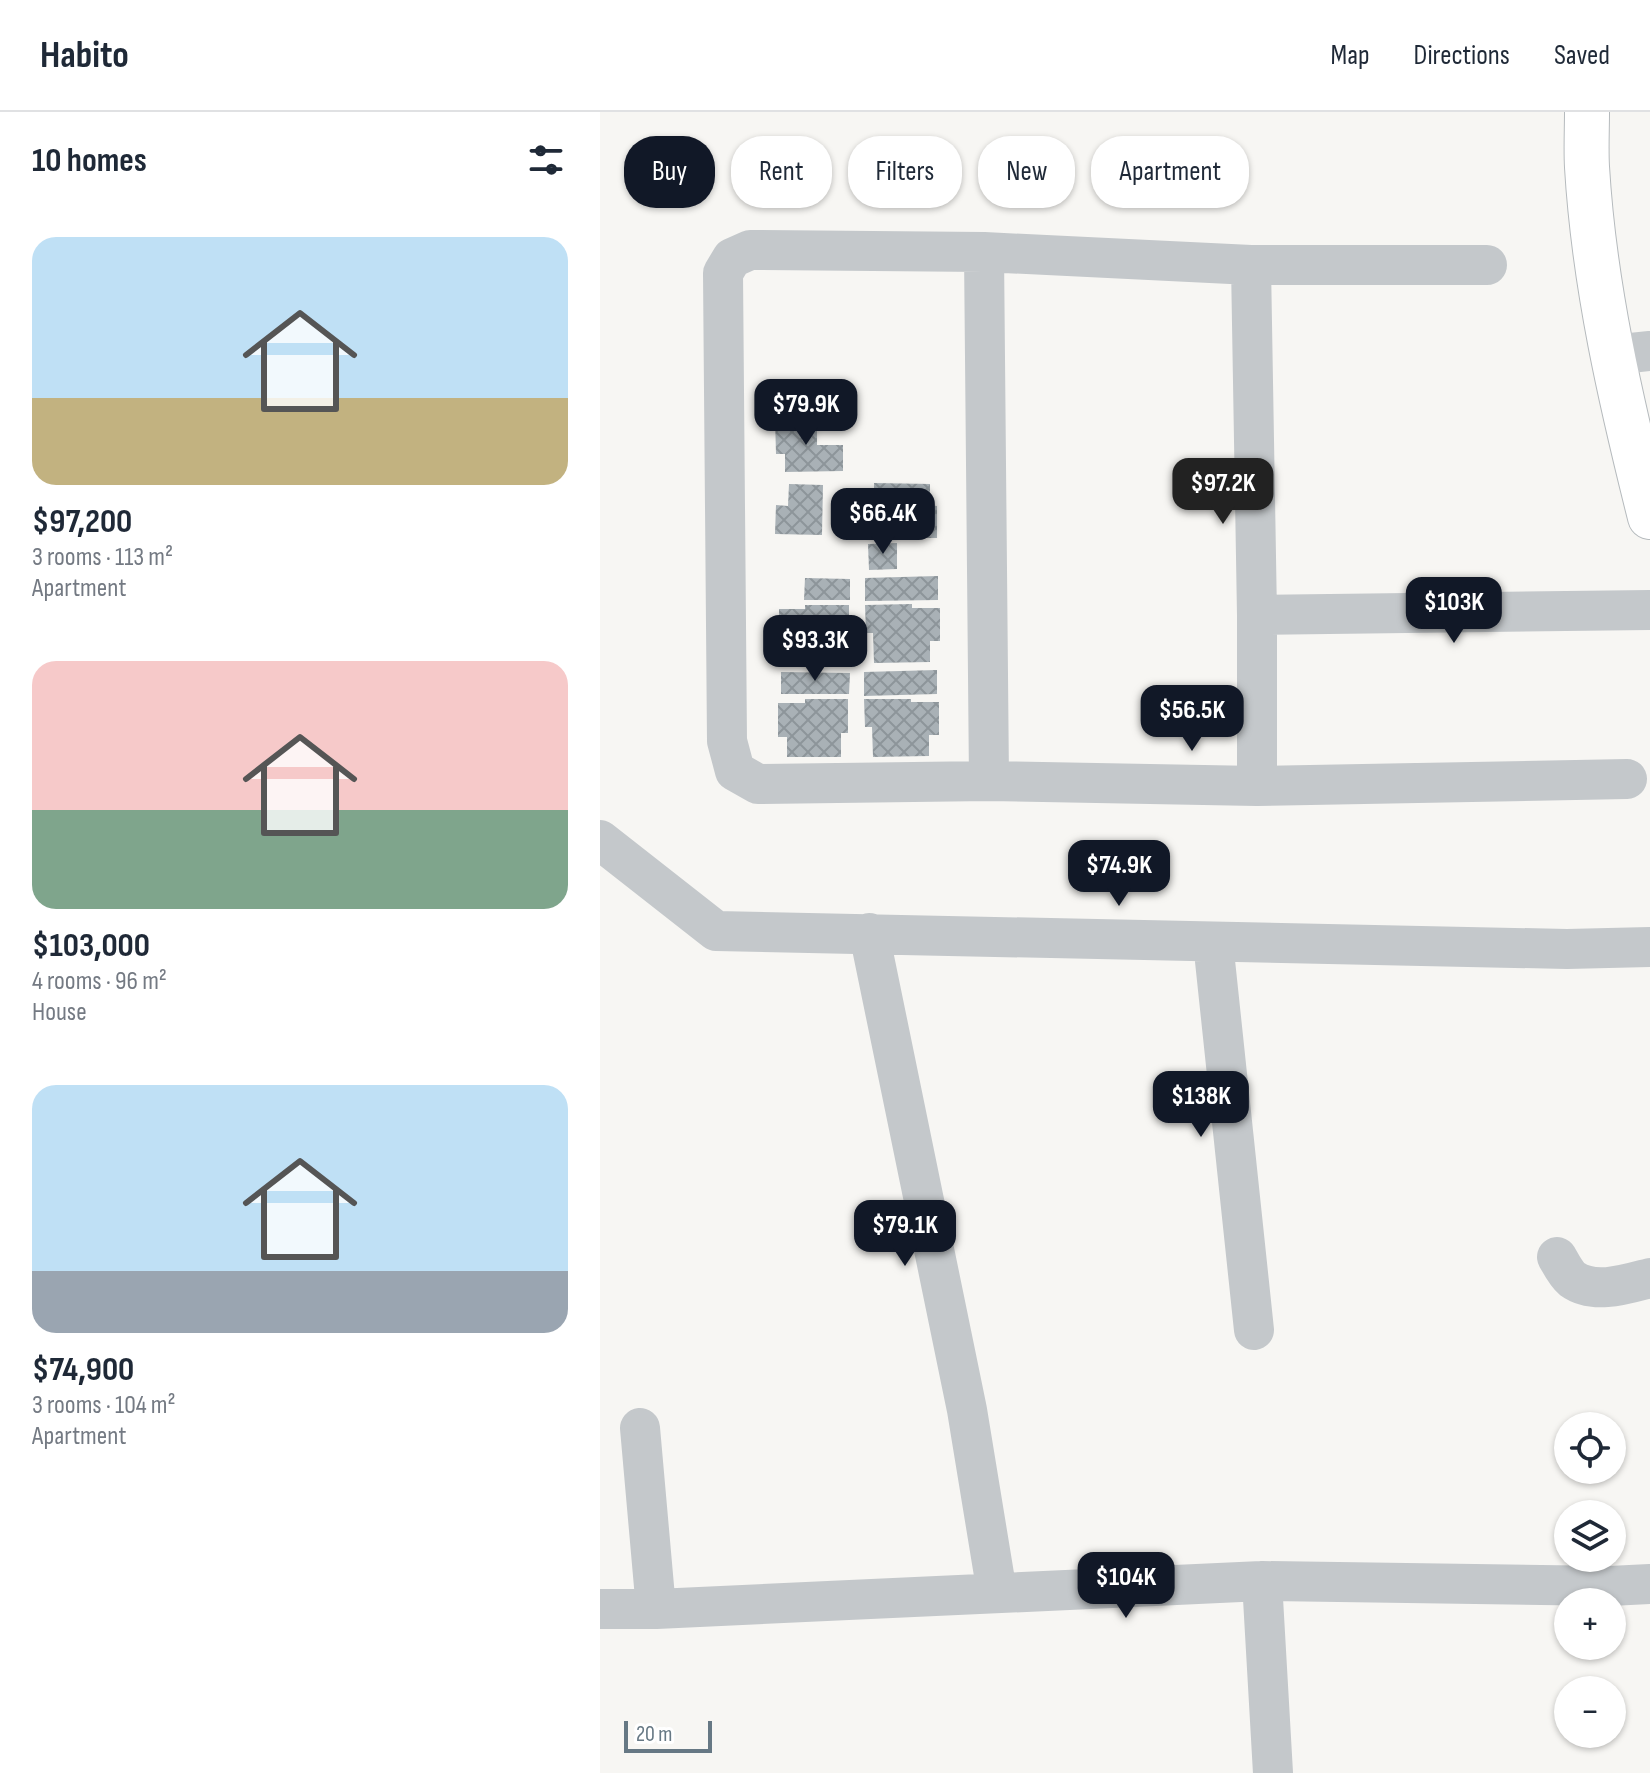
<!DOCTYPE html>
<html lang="en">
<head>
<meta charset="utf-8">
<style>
	body { margin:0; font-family:"Sofia Sans Condensed",sans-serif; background:#f6f6f7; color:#1f2937; height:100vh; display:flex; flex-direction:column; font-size:30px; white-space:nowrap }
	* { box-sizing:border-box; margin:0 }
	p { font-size:26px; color:#747a83 }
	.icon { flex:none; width:44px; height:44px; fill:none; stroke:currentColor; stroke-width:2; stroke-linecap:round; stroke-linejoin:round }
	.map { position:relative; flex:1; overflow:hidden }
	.details { display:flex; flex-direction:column; background:#fff; width:600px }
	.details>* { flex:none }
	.hud { position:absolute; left:24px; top:24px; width:760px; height:72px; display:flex; gap:16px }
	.fabs { position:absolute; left:954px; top:1300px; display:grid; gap:16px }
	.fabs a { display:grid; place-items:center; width:72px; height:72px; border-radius:50%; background:#fff; box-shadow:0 2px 6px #0004; font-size:40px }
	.scale { position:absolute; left:24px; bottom:20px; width:88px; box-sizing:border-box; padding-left:8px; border:4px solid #667884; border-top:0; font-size:22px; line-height:28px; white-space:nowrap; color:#667884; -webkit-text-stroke:6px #fff; paint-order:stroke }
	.price { position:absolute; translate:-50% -68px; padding:0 18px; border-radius:16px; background:#111827; color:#fff; font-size:26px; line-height:52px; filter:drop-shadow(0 2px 4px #0008) }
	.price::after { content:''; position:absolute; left:50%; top:48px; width:24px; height:18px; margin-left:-12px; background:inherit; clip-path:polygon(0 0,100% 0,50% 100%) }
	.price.on { background:#222; color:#fff }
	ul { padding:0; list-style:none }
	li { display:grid; align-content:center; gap:16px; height:424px; padding:0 32px }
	li span { display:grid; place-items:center; height:248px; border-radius:24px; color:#555 }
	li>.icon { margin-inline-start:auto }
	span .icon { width:144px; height:144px; fill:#fffc; stroke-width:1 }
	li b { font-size:34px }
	h2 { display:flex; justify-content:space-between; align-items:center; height:96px; padding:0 32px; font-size:34px }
	.tag { padding:0 28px; border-radius:32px; background:#fff; box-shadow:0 2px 6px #0004; font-size:28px; line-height:72px }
	.tag.on { background:#111827; color:#fff }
	header { display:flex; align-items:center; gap:48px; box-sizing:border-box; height:112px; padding:0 40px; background:#fff; border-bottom:2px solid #e0e1e3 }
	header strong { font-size:38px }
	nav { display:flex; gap:44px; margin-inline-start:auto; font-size:28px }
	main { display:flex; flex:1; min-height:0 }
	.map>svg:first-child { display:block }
	.building { fill:url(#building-cross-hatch) }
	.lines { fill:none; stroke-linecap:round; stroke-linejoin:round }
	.major-casing { stroke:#b5babd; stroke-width:46 }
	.minor { stroke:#c4c8cb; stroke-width:40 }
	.major { stroke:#fff; stroke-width:44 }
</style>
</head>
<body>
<header>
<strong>Habito</strong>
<nav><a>Map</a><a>Directions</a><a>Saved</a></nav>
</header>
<main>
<section class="details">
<h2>10 homes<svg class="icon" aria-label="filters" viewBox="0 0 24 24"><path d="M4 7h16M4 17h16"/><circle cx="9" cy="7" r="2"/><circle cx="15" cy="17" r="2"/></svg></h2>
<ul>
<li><span style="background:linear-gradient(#bfe0f5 65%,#c2b280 0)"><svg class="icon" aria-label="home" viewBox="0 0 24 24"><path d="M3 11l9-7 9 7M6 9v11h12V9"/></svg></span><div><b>$97,200</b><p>3 rooms · 113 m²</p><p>Apartment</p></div></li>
<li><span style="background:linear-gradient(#f6c9c9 60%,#7fa58c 0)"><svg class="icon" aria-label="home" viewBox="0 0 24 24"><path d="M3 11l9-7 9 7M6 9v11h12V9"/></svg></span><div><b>$103,000</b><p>4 rooms · 96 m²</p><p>House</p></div></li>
<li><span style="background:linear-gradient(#bfe0f5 75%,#9aa5b1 0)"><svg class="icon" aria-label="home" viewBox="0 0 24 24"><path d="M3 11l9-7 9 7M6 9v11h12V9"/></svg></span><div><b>$74,900</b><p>3 rooms · 104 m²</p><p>Apartment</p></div></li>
</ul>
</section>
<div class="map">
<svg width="1050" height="1661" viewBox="0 0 1050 1661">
	<defs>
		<pattern id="building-cross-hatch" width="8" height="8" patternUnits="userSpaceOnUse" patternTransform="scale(2)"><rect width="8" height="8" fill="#a9b1b6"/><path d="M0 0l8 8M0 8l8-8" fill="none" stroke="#8d959a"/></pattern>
	</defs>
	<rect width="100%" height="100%" fill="#f7f6f3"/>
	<path class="building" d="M 217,305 L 217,333 L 243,333 L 243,359 L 185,360 L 185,342 L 176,342 L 175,306 Z
		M 274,371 L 330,372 L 330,393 L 337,394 L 337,426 L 265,426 L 265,398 L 274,398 Z
		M 189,372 L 223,373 L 222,423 L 175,422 L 176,393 L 188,394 Z
		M 297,431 L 297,457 L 269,458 L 268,432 Z
		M 338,464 L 338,488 L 265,489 L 265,466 Z
		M 205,466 L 250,467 L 250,488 L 204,488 Z
		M 312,492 L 312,496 L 340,496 L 340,529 L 330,529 L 330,550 L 274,551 L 273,521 L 266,521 L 265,493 Z
		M 205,493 L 249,493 L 249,527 L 242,527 L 242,550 L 187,550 L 187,532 L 179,532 L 179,497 L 205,497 Z
		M 337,558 L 337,582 L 264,584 L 264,560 Z
		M 181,560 L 250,561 L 249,582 L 181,582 Z
		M 205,587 L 248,587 L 248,621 L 241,621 L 241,645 L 187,645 L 187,625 L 178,625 L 178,591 L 205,591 Z
		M 264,587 L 311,587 L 311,590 L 339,590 L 339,623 L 329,623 L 329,644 L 273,645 L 272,615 L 265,615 Z"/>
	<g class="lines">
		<g class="major-casing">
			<path id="major" d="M 987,0 C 987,18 986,37 987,55 C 994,173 1021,290 1050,405"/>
		</g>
		<path class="minor" d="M 384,140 L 389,669
			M 651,153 L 657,503 L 657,674
			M 887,153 L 651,153 L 384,140 L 150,138 L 132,146 L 123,161 L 127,629 L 135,659 L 158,672 L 389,669 L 657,674 L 1027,667
			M 1012,243 L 1050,239
			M 657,503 L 1050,498
			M 0,728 L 116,819 L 967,837 L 1050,835
			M 269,821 L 367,1298 L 397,1481
			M 613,830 L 654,1218
			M 957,1145 C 961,1152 966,1162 972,1167 C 994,1183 1027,1172 1050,1166
			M 40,1316 L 56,1497
			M 662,1469 L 673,1661
			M 0,1497 L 56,1497 L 662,1469 L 1010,1474 L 1050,1472"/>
		<use href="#major" class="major"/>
	</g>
</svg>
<div class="fabs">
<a><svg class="icon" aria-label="locate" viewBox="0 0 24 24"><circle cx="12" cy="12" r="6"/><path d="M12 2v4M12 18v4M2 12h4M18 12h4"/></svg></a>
<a><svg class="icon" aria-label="layers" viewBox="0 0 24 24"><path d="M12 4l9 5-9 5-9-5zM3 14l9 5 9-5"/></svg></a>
<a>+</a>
<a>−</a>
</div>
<div class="scale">20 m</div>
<b class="price" style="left:206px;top:335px">$79.9K</b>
<b class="price on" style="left:623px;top:414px">$97.2K</b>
<b class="price" style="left:283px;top:444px">$66.4K</b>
<b class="price" style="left:854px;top:533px">$103K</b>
<b class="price" style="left:215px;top:571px">$93.3K</b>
<b class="price" style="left:592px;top:641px">$56.5K</b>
<b class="price" style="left:519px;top:796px">$74.9K</b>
<b class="price" style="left:601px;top:1027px">$138K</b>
<b class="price" style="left:305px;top:1156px">$79.1K</b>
<b class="price" style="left:526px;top:1508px">$104K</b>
<div class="hud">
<a class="tag on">Buy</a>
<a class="tag">Rent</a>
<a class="tag">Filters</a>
<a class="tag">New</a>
<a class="tag">Apartment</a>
</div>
</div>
</main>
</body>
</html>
